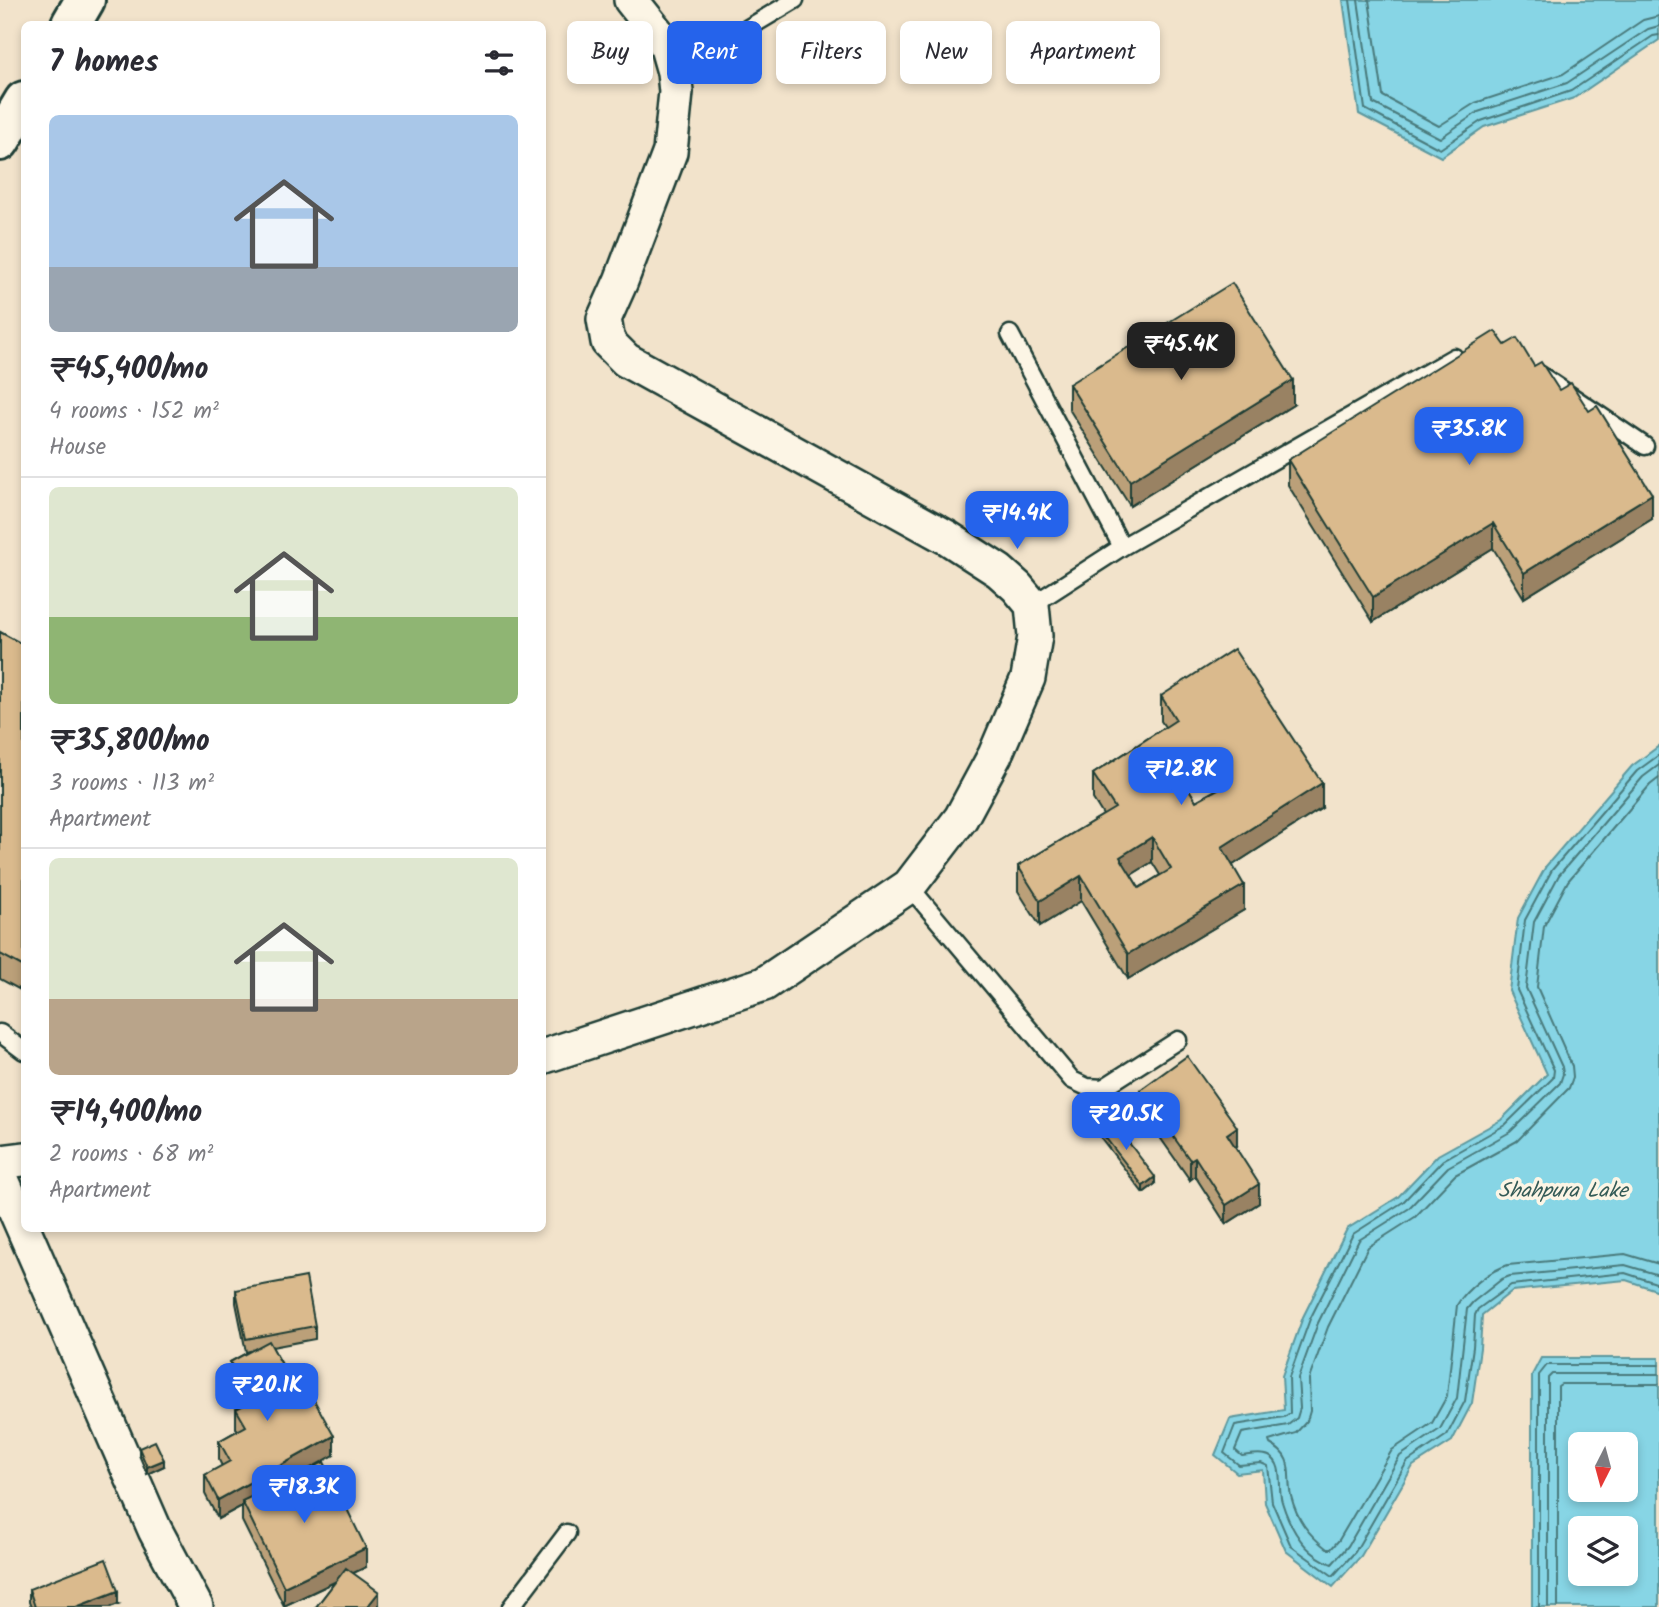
<!DOCTYPE html>
<html lang="en">
<head>
<meta charset="utf-8">
<style>
	body { margin:0; font-family:Kalam,sans-serif; background:#f2f2f3; color:#2b2b33; height:100vh; display:flex; flex-direction:column; font-size:26px; white-space:nowrap }
	* { box-sizing:border-box; margin:0 }
	p { font-size:23px; color:#7c7c81 }
	.icon { flex:none; width:38px; height:38px; fill:none; stroke:currentColor; stroke-width:2; stroke-linecap:round; stroke-linejoin:round }
	.map { position:relative; flex:1; overflow:hidden }
	.drawer { position:absolute; left:21px; top:21px; width:525px; height:1211px; display:flex; flex-direction:column; background:#fff; border-radius:10px; box-shadow:0 4px 10px #0003 }
	.drawer>* { flex:none }
	.guide { position:absolute; left:567px; top:21px; width:665px; height:63px; display:flex; gap:14px }
	.needle { width:46px; rotate:186deg }
	.tools { position:absolute; left:1568px; top:1432px; display:grid; gap:14px }
	.tools a { display:grid; place-items:center; width:70px; height:70px; border-radius:10px; background:#fff; box-shadow:0 4px 10px #0003; font-size:35px }
	.price { position:absolute; translate:-50% -60px; padding:0 16px; border-radius:14px; background:#2563eb; color:#fff; font-size:23px; line-height:46px; filter:drop-shadow(0 2px 4px #0008) }
	.price::after { content:''; position:absolute; left:50%; top:42px; width:21px; height:16px; margin-left:-10px; background:inherit; clip-path:polygon(0 0,100% 0,50% 100%) }
	.price.active { background:#222; color:#fff }
	ul { padding:0; list-style:none }
	li { display:grid; align-content:center; gap:14px; height:371px; padding:0 28px }
	li+li { border-top:2px solid #e1e1e2 }
	li span { display:grid; place-items:center; height:217px; border-radius:10px; color:#555 }
	li>.icon { margin-inline-start:auto }
	span .icon { width:126px; height:126px; fill:#fffc; stroke-width:1 }
	li b { font-size:30px }
	h2 { display:flex; justify-content:space-between; align-items:center; height:84px; padding:0 28px; font-size:30px }
	.pill { padding:0 24px; border-radius:10px; background:#fff; box-shadow:0 4px 10px #0003; font-size:24px; line-height:63px }
	.pill.active { background:#2563eb; color:#fff }
	.map>svg:first-child { display:block }
	.water { fill:#87d5e5; stroke:#5d989e; stroke-width:2; fill-rule:evenodd }
	.lines { fill:none; stroke-linecap:round; stroke-linejoin:round }
	.shore { stroke:#497a7b; stroke-width:2 }
	.service-casing { stroke:#1f3d34; stroke-width:21 }
	.minor-casing { stroke:#1f3d34; stroke-width:38 }
	.tertiary-casing { stroke:#1f3d34; stroke-width:44 }
	.service { stroke:#fcf5e5; stroke-width:16 }
	.minor { stroke:#fcf5e5; stroke-width:33 }
	.tertiary { stroke:#fcf5e5; stroke-width:38 }
	.wall { fill:#bba079; stroke:#1f3d34; stroke-width:2; fill-rule:evenodd }
	.shaded-wall { fill:#998263; stroke:#1f3d34; stroke-width:2 }
	.building { fill:#daba8d; stroke:#1f3d34; stroke-width:2; fill-rule:evenodd }
	.labels { text-anchor:middle; dominant-baseline:central; stroke-width:7; stroke-linejoin:round; paint-order:stroke }
	.water-label { font-size:21px; font-style:italic; fill:#345b57; stroke:#fcf5e5 }
</style>
</head>
<body>
<div class="map">
<svg width="1659" height="1607" viewBox="0 0 1659 1607">
	<rect width="100%" height="100%" fill="#f2e3cb"/>
	<filter id="ink" filterUnits="userSpaceOnUse"><feTurbulence type="fractalNoise" baseFrequency=".0143" numOctaves="2"/><feDisplacementMap in="SourceGraphic" scale="14" xChannelSelector="R" yChannelSelector="G"/><feConvolveMatrix kernelMatrix="1 2 1 2 8 2 1 2 1" color-interpolation-filters="sRGB"/></filter>
	<g filter="url(#ink)">
		<path class="water" d="M 1343,0 L 1659,0 L 1659,40 L 1574,98 L 1484,127 L 1441,157 L 1359,114 Z
			M 1659,746 L 1659,1291 L 1626,1280 L 1512,1291 L 1482,1315 L 1480,1348 L 1472,1403 L 1452,1441 L 1413,1466 L 1361,1556 L 1333,1587 L 1286,1551 L 1265,1503 L 1263,1470 L 1237,1473 L 1215,1455 L 1230,1419 L 1284,1410 L 1282,1376 L 1303,1317 L 1347,1229 L 1398,1197 L 1438,1155 L 1501,1120 L 1547,1074 L 1509,991 L 1518,918 L 1546,866 L 1632,766 Z
			M 1541,1358 L 1659,1358 L 1659,1607 L 1532,1607 L 1532,1375 ZM 1580,1444 L 1626,1444 L 1626,1489 L 1580,1489 ZM 1580,1528 L 1626,1528 L 1626,1573 L 1580,1573 Z"/>
		<g class="lines">
			<path class="shore" d="M 1350,0 L 1365,109 L 1440,149 L 1481,121 L 1571,91 L 1653,36 L 1659,35
				M 1358,0 L 1373,103 L 1440,138 L 1478,112 L 1567,83 L 1648,29 L 1659,26
				M 1369,0 L 1383,96 L 1439,126 L 1475,103 L 1563,74 L 1643,20 L 1659,16
				M 1659,755 L 1637,771 L 1552,870 L 1525,920 L 1517,990 L 1554,1070 L 1553,1078 L 1505,1125 L 1443,1160 L 1403,1202 L 1353,1234 L 1310,1319 L 1289,1377 L 1290,1413 L 1284,1417 L 1235,1425 L 1224,1453 L 1239,1465 L 1261,1463 L 1268,1466 L 1272,1502 L 1291,1546 L 1333,1576 L 1355,1552 L 1407,1462 L 1447,1435 L 1465,1401 L 1473,1347 L 1475,1315 L 1478,1309 L 1511,1285 L 1625,1273 L 1659,1284
				M 1659,765 L 1643,777 L 1559,875 L 1534,922 L 1526,988 L 1562,1067 L 1563,1074 L 1560,1083 L 1510,1132 L 1448,1167 L 1408,1209 L 1359,1240 L 1318,1323 L 1298,1378 L 1300,1408 L 1297,1418 L 1288,1425 L 1242,1433 L 1235,1450 L 1242,1456 C 1250,1455 1261,1452 1269,1456 C 1285,1464 1277,1488 1282,1502 C 1290,1528 1305,1554 1332,1564 L 1348,1546 L 1400,1456 L 1440,1429 L 1457,1398 L 1467,1309 L 1473,1302 L 1502,1279 L 1510,1276 L 1625,1265 L 1659,1275
				M 1659,778 L 1650,785 L 1568,881 L 1544,926 L 1537,987 L 1572,1066 L 1573,1077 L 1569,1088 L 1517,1141 L 1455,1175 L 1415,1217 L 1368,1247 L 1328,1327 L 1309,1379 L 1310,1411 L 1307,1421 L 1296,1433 L 1269,1441 L 1270,1444 C 1296,1458 1286,1474 1291,1496 C 1297,1520 1309,1535 1327,1549 L 1331,1549 L 1339,1540 L 1392,1450 L 1432,1423 L 1447,1396 L 1457,1305 C 1466,1289 1491,1270 1508,1265 L 1625,1254 L 1659,1264
				M 1539,1607 L 1539,1375 L 1547,1365 L 1659,1365
				M 1548,1607 L 1548,1378 L 1552,1374 L 1659,1374
				M 1558,1607 L 1558,1386 L 1561,1384 L 1659,1384"/>
			<g class="service-casing">
				<path id="service" d="M 674,72 L 795,0
					M 1010,334 L 1122,547
					M 1539,374 L 1645,446
					M 1032,605 L 1122,547 L 1454,357
					M 909,886 L 1072,1080 L 1087,1087 L 1103,1088 L 1178,1040
					M 0,1033 L 24,1051
					M 511,1607 L 567,1533"/>
			</g>
			<g class="minor-casing">
				<path id="minor" d="M 542,1057 L 764,984 L 909,886 L 961,818 L 995,755 L 1028,678 L 1035,636 L 1032,605 L 1017,587 L 999,571 L 948,538 L 626,360 L 608,342 L 604,319 L 621,281 L 670,152 L 676,92 L 674,72 L 666,44 L 631,0
					M 0,1162 L 24,1159
					M 0,1175 L 155,1530 L 196,1607"/>
			</g>
			<g class="tertiary-casing">
				<path id="tertiary" d="M 71,24 L 85,0
					M 0,141 L 24,101"/>
			</g>
			<use href="#service" class="service"/>
			<use href="#minor" class="minor"/>
			<use href="#tertiary" class="tertiary"/>
		</g>
		<path class="wall" d="M 1505,345 L 1534,366 L 1559,390 L 1652,519 L 1524,598 L 1493,548 L 1373,622 L 1288,485 L 1288,460 Z
			M 1069,384 L 1293,405 L 1130,506 L 1069,409 Z
			M 0,632 L 24,645 L 24,992 L 0,979 Z
			M 1161,696 L 1322,808 L 1233,865 L 1244,910 L 1128,979 L 1081,901 L 1040,926 L 1018,891 L 1018,866 L 1103,815 L 1093,799 L 1093,774 L 1165,727 L 1161,721 ZM 1210,776 L 1218,789 L 1196,801 L 1188,788 ZM 1152,862 L 1160,875 L 1139,888 L 1131,875 Z
			M 1140,1090 L 1237,1146 L 1236,1147 L 1259,1203 L 1226,1224 L 1195,1176 L 1190,1180 L 1140,1109 Z
			M 1098,1128 L 1155,1184 L 1143,1193 L 1098,1134 Z
			M 236,1290 L 315,1326 L 315,1339 L 272,1347 L 334,1455 L 307,1470 L 366,1567 L 353,1573 L 379,1605 L 377,1607 L 316,1607 L 335,1582 L 284,1606 L 242,1521 L 242,1506 L 218,1519 L 205,1494 L 205,1475 L 222,1466 L 219,1460 L 219,1441 L 238,1430 L 236,1428 L 236,1409 L 244,1405 L 230,1381 L 230,1362 L 250,1351 L 246,1352 L 236,1303 Z
			M 139,1448 L 164,1466 L 147,1474 L 139,1455 Z
			M 29,1589 L 118,1604 L 110,1607 L 31,1607 L 29,1602 Z"/>
		<path class="shaded-wall" d="M 1293,380 L 1293,405 L 1130,506 L 1130,481 Z
			M 1652,494 L 1652,519 L 1524,598 L 1524,573 Z
			M 1493,523 L 1493,548 L 1373,622 L 1373,597 Z
			M 1210,751 L 1210,776 L 1177,794 L 1177,769 Z
			M 1322,783 L 1322,808 L 1222,872 L 1222,847 Z
			M 1152,837 L 1152,862 L 1120,882 L 1120,857 Z
			M 1081,876 L 1081,901 L 1040,926 L 1040,901 Z
			M 1244,885 L 1244,910 L 1128,979 L 1128,954 Z
			M 1237,1127 L 1237,1146 L 1227,1153 L 1227,1134 Z
			M 1195,1157 L 1195,1176 L 1190,1180 L 1190,1160 Z
			M 1155,1177 L 1155,1184 L 1143,1193 L 1143,1186 Z
			M 1259,1184 L 1259,1203 L 1226,1224 L 1226,1205 Z
			M 334,1436 L 334,1455 L 244,1505 L 242,1501 L 242,1506 L 218,1519 L 218,1500 Z
			M 164,1460 L 164,1466 L 147,1474 L 147,1467 Z
			M 366,1548 L 366,1567 L 284,1606 L 284,1587 Z
			M 118,1591 L 118,1604 L 110,1607 L 76,1607 Z
			M 379,1592 L 379,1605 L 377,1607 L 367,1607 Z"/>
		<path class="building" d="M 1232,283 L 1293,380 L 1130,481 L 1069,384 Z
			M 1495,331 L 1505,345 L 1517,338 L 1534,366 L 1541,362 L 1559,390 L 1571,383 L 1589,411 L 1597,406 L 1652,494 L 1524,573 L 1493,523 L 1373,597 L 1288,460 Z
			M 0,632 L 24,645 L 24,967 L 0,954 Z
			M 1234,649 L 1322,783 L 1222,847 L 1244,885 L 1128,954 L 1081,876 L 1040,901 L 1018,866 L 1115,808 L 1093,774 L 1176,720 L 1161,696 ZM 1210,751 L 1229,783 L 1196,801 L 1177,769 ZM 1152,837 L 1171,869 L 1139,888 L 1120,857 Z
			M 1187,1056 L 1237,1127 L 1227,1134 L 1259,1184 L 1226,1205 L 1195,1157 L 1190,1160 L 1140,1090 Z
			M 1110,1118 L 1155,1177 L 1143,1186 L 1098,1128 Z
			M 306,1277 L 315,1326 L 246,1339 L 236,1290 Z
			M 269,1341 L 299,1396 L 309,1391 L 334,1436 L 218,1500 L 205,1475 L 230,1461 L 219,1441 L 246,1426 L 236,1409 L 252,1401 L 230,1362 Z
			M 155,1441 L 164,1460 L 147,1467 L 139,1448 Z
			M 324,1462 L 366,1548 L 284,1587 L 242,1501 Z
			M 106,1559 L 118,1591 L 76,1607 L 35,1607 L 29,1589 Z
			M 346,1568 L 379,1592 L 367,1607 L 316,1607 Z"/>
	</g>
	<g class="labels">
		<g class="water-label">
			<text x="1563" y="1191">Shahpura Lake</text>
		</g>
	</g>
</svg>
<div class="tools">
<a><svg class="needle" viewBox="-14 -14 28 28"><path d="M0-13l5 13h-10z" fill="#e53935"/><path d="M0 13l5-13h-10z" fill="#7c7c81"/></svg></a>
<a><svg class="icon" aria-label="layers" viewBox="0 0 24 24"><path d="M12 4l9 5-9 5-9-5zM3 14l9 5 9-5"/></svg></a>
</div>
<b class="price active" style="left:1181px;top:382px">₹45.4K</b>
<b class="price" style="left:1469px;top:467px">₹35.8K</b>
<b class="price" style="left:1017px;top:551px">₹14.4K</b>
<b class="price" style="left:1181px;top:807px">₹12.8K</b>
<b class="price" style="left:1126px;top:1152px">₹20.5K</b>
<b class="price" style="left:267px;top:1423px">₹20.1K</b>
<b class="price" style="left:304px;top:1525px">₹18.3K</b>
<div class="guide">
<a class="pill">Buy</a>
<a class="pill active">Rent</a>
<a class="pill">Filters</a>
<a class="pill">New</a>
<a class="pill">Apartment</a>
</div>
<section class="drawer">
<h2>7 homes<svg class="icon" aria-label="filters" viewBox="0 0 24 24"><path d="M4 7h16M4 17h16"/><circle cx="9" cy="7" r="2"/><circle cx="15" cy="17" r="2"/></svg></h2>
<ul>
<li><span style="background:linear-gradient(#a9c7e8 70%,#9aa5b1 0)"><svg class="icon" aria-label="home" viewBox="0 0 24 24"><path d="M3 11l9-7 9 7M6 9v11h12V9"/></svg></span><div><b>₹45,400/mo</b><p>4 rooms · 152 m²</p><p>House</p></div></li>
<li><span style="background:linear-gradient(#dfe7d0 60%,#8fb573 0)"><svg class="icon" aria-label="home" viewBox="0 0 24 24"><path d="M3 11l9-7 9 7M6 9v11h12V9"/></svg></span><div><b>₹35,800/mo</b><p>3 rooms · 113 m²</p><p>Apartment</p></div></li>
<li><span style="background:linear-gradient(#dfe7d0 65%,#b9a48a 0)"><svg class="icon" aria-label="home" viewBox="0 0 24 24"><path d="M3 11l9-7 9 7M6 9v11h12V9"/></svg></span><div><b>₹14,400/mo</b><p>2 rooms · 68 m²</p><p>Apartment</p></div></li>
</ul>
</section>
</div>
</body>
</html>
